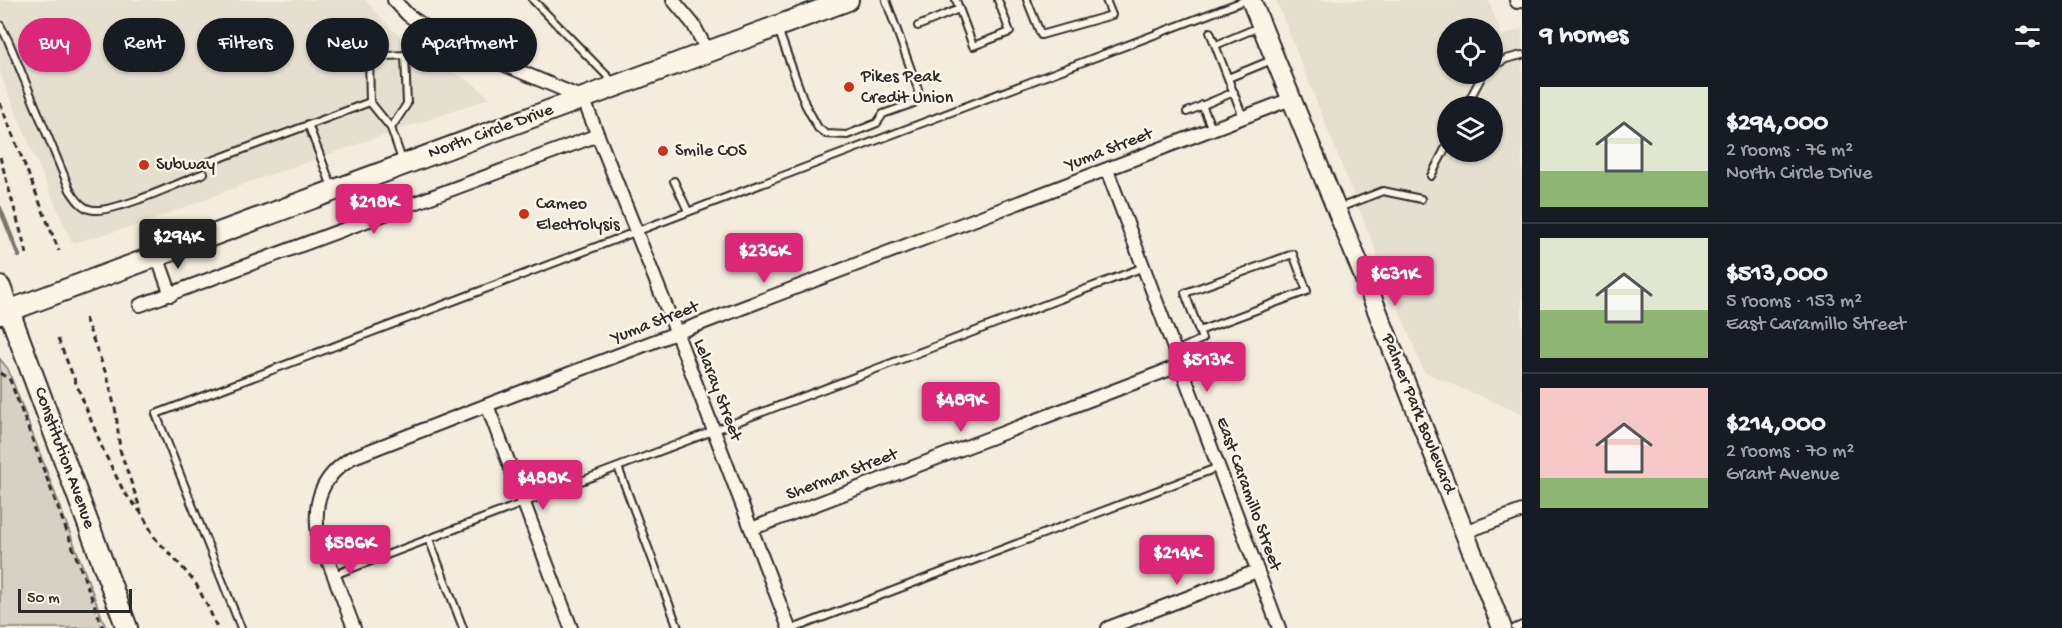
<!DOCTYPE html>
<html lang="en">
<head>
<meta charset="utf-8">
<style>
	body { margin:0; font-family:"Gochi Hand",sans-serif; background:#242831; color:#f1f3f6; height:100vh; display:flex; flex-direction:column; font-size:22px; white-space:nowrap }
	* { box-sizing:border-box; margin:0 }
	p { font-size:20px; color:#9ea1a6 }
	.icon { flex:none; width:33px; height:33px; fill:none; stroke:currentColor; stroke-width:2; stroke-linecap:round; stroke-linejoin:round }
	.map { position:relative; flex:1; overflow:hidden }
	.details { display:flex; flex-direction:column; background:#171b24; width:540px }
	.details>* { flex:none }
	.top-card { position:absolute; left:18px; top:18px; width:570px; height:54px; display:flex; gap:12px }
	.controls { position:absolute; left:1437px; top:18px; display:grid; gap:12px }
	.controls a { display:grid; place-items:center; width:66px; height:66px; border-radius:50%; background:#171b24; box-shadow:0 2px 4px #0004; font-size:30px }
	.scale { position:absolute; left:18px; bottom:15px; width:114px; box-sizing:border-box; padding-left:6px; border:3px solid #2b2b2b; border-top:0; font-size:16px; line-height:21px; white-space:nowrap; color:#2b2b2b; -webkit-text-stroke:4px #fcf5e5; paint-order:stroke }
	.price { position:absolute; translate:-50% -51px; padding:0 14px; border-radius:6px; background:#db2777; color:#fff; font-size:20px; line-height:39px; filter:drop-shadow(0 2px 3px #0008) }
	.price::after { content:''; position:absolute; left:50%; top:36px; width:18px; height:14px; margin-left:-9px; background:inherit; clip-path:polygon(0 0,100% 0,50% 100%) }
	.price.current { background:#222; color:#fff }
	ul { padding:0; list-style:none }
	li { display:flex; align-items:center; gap:18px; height:150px; padding:0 18px }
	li+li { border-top:2px solid #363941 }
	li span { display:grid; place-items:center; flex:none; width:168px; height:120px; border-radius:0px; color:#555 }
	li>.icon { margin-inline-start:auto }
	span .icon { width:72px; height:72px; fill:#fffc; stroke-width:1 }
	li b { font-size:26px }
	h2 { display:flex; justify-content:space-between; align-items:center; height:72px; padding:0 18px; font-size:26px }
	.tag { padding:0 21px; border-radius:27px; background:#171b24; box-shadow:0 2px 4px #0004; font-size:21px; line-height:54px }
	.tag.current { background:#db2777; color:#fff }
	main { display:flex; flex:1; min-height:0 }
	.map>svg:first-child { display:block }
	.built { fill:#e5dfd0; fill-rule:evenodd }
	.green { fill:#d6d1c4; stroke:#807e78; stroke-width:1.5 }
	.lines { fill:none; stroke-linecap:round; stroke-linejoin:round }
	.stream { stroke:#7a7771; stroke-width:4.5 }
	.lane-casing { stroke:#2b2b2b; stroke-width:10 }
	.street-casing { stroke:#2b2b2b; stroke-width:16 }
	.secondary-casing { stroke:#2b2b2b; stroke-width:22 }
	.primary-casing { stroke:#2b2b2b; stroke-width:24 }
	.path { stroke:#2b2b2b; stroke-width:3; stroke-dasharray:6 4.5; stroke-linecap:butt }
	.lane { stroke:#fcf5e5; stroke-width:6 }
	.street { stroke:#fcf5e5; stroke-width:12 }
	.secondary { stroke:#fcf5e5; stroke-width:18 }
	.primary { stroke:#fcf5e5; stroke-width:20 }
	.poi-dot { fill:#c8321e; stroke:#fcf5e5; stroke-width:2 }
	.labels { text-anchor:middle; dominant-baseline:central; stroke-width:5; stroke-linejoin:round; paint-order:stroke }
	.poi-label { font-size:18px; fill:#2b2b2b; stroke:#fcf5e5; text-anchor:start }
	.street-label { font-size:18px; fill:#2b2b2b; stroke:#fcf5e5 }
</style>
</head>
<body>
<main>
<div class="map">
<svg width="1522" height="628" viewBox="0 0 1522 628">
	<rect width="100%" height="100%" fill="#f4edde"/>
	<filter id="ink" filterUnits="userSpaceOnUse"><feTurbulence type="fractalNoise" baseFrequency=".0167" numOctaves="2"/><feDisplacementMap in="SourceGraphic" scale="12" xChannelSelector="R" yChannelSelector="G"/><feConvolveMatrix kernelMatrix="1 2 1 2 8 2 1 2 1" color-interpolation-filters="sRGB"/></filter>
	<g filter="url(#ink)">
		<path class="built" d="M 0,0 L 365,0 L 389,26 L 428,60 L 470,81 L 490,98 L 247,183 L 139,225 L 72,243 L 29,144 L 0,73 Z
			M 1276,0 L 1488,0 L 1502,36 L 1522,29 L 1522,414 L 1424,372 ZM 1448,28 L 1492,28 L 1492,74 L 1448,74 ZM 1448,106 L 1492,106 L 1492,152 L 1448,152 Z"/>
		<path class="green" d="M 0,359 L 8,369 L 106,628 L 0,628 Z"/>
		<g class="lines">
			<path class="stream" d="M 0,208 L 19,256"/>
			<g class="lane-casing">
				<path id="lane" d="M 533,0 L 614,83
					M 956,0 L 973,46 L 1010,32 L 998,0
					M 1027,0 L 1041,35 L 1112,15 L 1106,0
					M 0,25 L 8,40 L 70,190 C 76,199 82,209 94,210 C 117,212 179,183 204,173
					M 918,26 L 959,9
					M 778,29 L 805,104 L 818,128 L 826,134 L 847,135 L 877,123 L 883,114 L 914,103 L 918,95 L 918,89 L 886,0
					M 1210,32 L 1243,117
					M 1216,45 L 1259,27
					M 1492,67 L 1506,59 L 1522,55
					M 1228,78 L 1272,60
					M 370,102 L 369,57 L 405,55
					M 1202,105 L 1212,129
					M 1466,106 L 1483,74
					M 1187,112 L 1234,92
					M 308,124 L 332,187
					M 391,128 L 407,104 L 405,55 L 425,28
					M 201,165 L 370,102 L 391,128 L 403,163
					M 1431,176 L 1448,143
					M 674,181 L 688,211
					M 1339,208 L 1383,191 L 1421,199
					M 1176,351 L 1202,339 L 1185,293 L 1293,254 L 1307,291 L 1199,331
					M 618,467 L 678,628
					M 429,539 L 463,628
					M 334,575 L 1144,267
					M 241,628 L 156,414 L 1246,0
					M 795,628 L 1219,467
					M 1515,628 L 1522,625"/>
			</g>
			<g class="street-casing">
				<path id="street" d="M 394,0 L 408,15 L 443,39 L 583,98 L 677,334 L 789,628
					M 673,0 L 693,24 L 708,52
					M 1516,0 L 1517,2 L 1522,0
					M 1107,170 L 1279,628
					M 157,256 L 171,295
					M 140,305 L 598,135
					M 487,405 L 571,628
					M 751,529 L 1181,365
					M 1465,532 L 1522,511
					M 354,628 L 318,534 C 313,500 322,477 351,458 L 487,405 L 1291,99
					M 1108,628 L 1257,571"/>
			</g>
			<g class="secondary-casing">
				<path id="secondary" d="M 1251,0 L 1360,267 L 1502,628"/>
			</g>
			<g class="primary-casing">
				<path id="primary" d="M 0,287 L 127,628
					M 0,314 L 848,0"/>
			</g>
			<path class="path" d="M 0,103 L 59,251
				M 0,157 L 28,258
				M 85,318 L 108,379 L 116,413 L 120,450 L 141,511
				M 58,339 L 104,452 L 124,492 L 142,514 L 155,538 L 182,567 L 196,584 L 209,609 L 217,628
				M 0,373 L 10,380 L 103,628"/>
			<use href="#lane" class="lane"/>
			<use href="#street" class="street"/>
			<use href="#secondary" class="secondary"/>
			<use href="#primary" class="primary"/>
		</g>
	</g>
	<g class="poi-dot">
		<circle cx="849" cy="87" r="6"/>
		<circle cx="663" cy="151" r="6"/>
		<circle cx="144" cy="165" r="6"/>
		<circle cx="524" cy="214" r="6"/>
	</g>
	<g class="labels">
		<g class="poi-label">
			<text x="861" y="77">Pikes Peak<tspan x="861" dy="21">Credit Union</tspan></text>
			<text x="675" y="151">Smile COS</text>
			<text x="156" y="165">Subway</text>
			<text x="536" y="204">Cameo<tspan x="536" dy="21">Electrolysis</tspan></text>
		</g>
		<g class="street-label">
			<text transform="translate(491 132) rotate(-20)">North Circle Drive</text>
			<text transform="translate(1109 150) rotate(-21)">Yuma Street</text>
			<text transform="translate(655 323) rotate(-21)">Yuma Street</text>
			<text transform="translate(717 390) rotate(69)">Lelaray Street</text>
			<text transform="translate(1418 414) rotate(68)">Palmer Park Boulevard</text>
			<text transform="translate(64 458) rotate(70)">Constitution Avenue</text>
			<text transform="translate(842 475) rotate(-21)">Sherman Street</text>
			<text transform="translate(1248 494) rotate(70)">East Caramillo Street</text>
		</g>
	</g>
</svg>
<div class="controls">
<a><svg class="icon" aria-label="locate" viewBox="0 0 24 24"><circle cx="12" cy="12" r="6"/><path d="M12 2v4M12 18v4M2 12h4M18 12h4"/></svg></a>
<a><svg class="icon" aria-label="layers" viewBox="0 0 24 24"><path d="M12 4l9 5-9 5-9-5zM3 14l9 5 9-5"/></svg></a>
</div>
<div class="scale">50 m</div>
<b class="price" style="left:374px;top:235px">$218K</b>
<b class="price current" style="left:178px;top:270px">$294K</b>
<b class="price" style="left:764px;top:284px">$236K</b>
<b class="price" style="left:1395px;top:307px">$631K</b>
<b class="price" style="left:1207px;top:393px">$513K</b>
<b class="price" style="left:961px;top:433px">$489K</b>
<b class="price" style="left:543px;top:511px">$488K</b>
<b class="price" style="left:350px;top:576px">$586K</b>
<b class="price" style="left:1177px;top:586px">$214K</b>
<div class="top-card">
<a class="tag current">Buy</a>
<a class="tag">Rent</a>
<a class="tag">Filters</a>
<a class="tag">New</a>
<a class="tag">Apartment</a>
</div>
</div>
<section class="details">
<h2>9 homes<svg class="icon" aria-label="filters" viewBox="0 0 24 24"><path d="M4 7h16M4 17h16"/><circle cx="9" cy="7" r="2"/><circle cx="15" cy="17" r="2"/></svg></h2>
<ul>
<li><span style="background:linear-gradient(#dfe7d0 70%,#8fb573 0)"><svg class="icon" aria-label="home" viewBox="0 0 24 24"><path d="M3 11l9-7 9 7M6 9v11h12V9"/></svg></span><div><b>$294,000</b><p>2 rooms · 76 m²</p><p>North Circle Drive</p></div></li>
<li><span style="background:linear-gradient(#dfe7d0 60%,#8fb573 0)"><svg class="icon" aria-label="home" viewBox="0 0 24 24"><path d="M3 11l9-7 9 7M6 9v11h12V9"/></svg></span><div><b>$513,000</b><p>5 rooms · 153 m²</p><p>East Caramillo Street</p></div></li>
<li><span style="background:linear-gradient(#f6c9c9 75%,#8fb573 0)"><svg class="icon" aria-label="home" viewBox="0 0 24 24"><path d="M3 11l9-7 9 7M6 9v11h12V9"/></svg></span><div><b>$214,000</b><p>2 rooms · 70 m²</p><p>Grant Avenue</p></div></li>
</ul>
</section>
</main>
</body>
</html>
